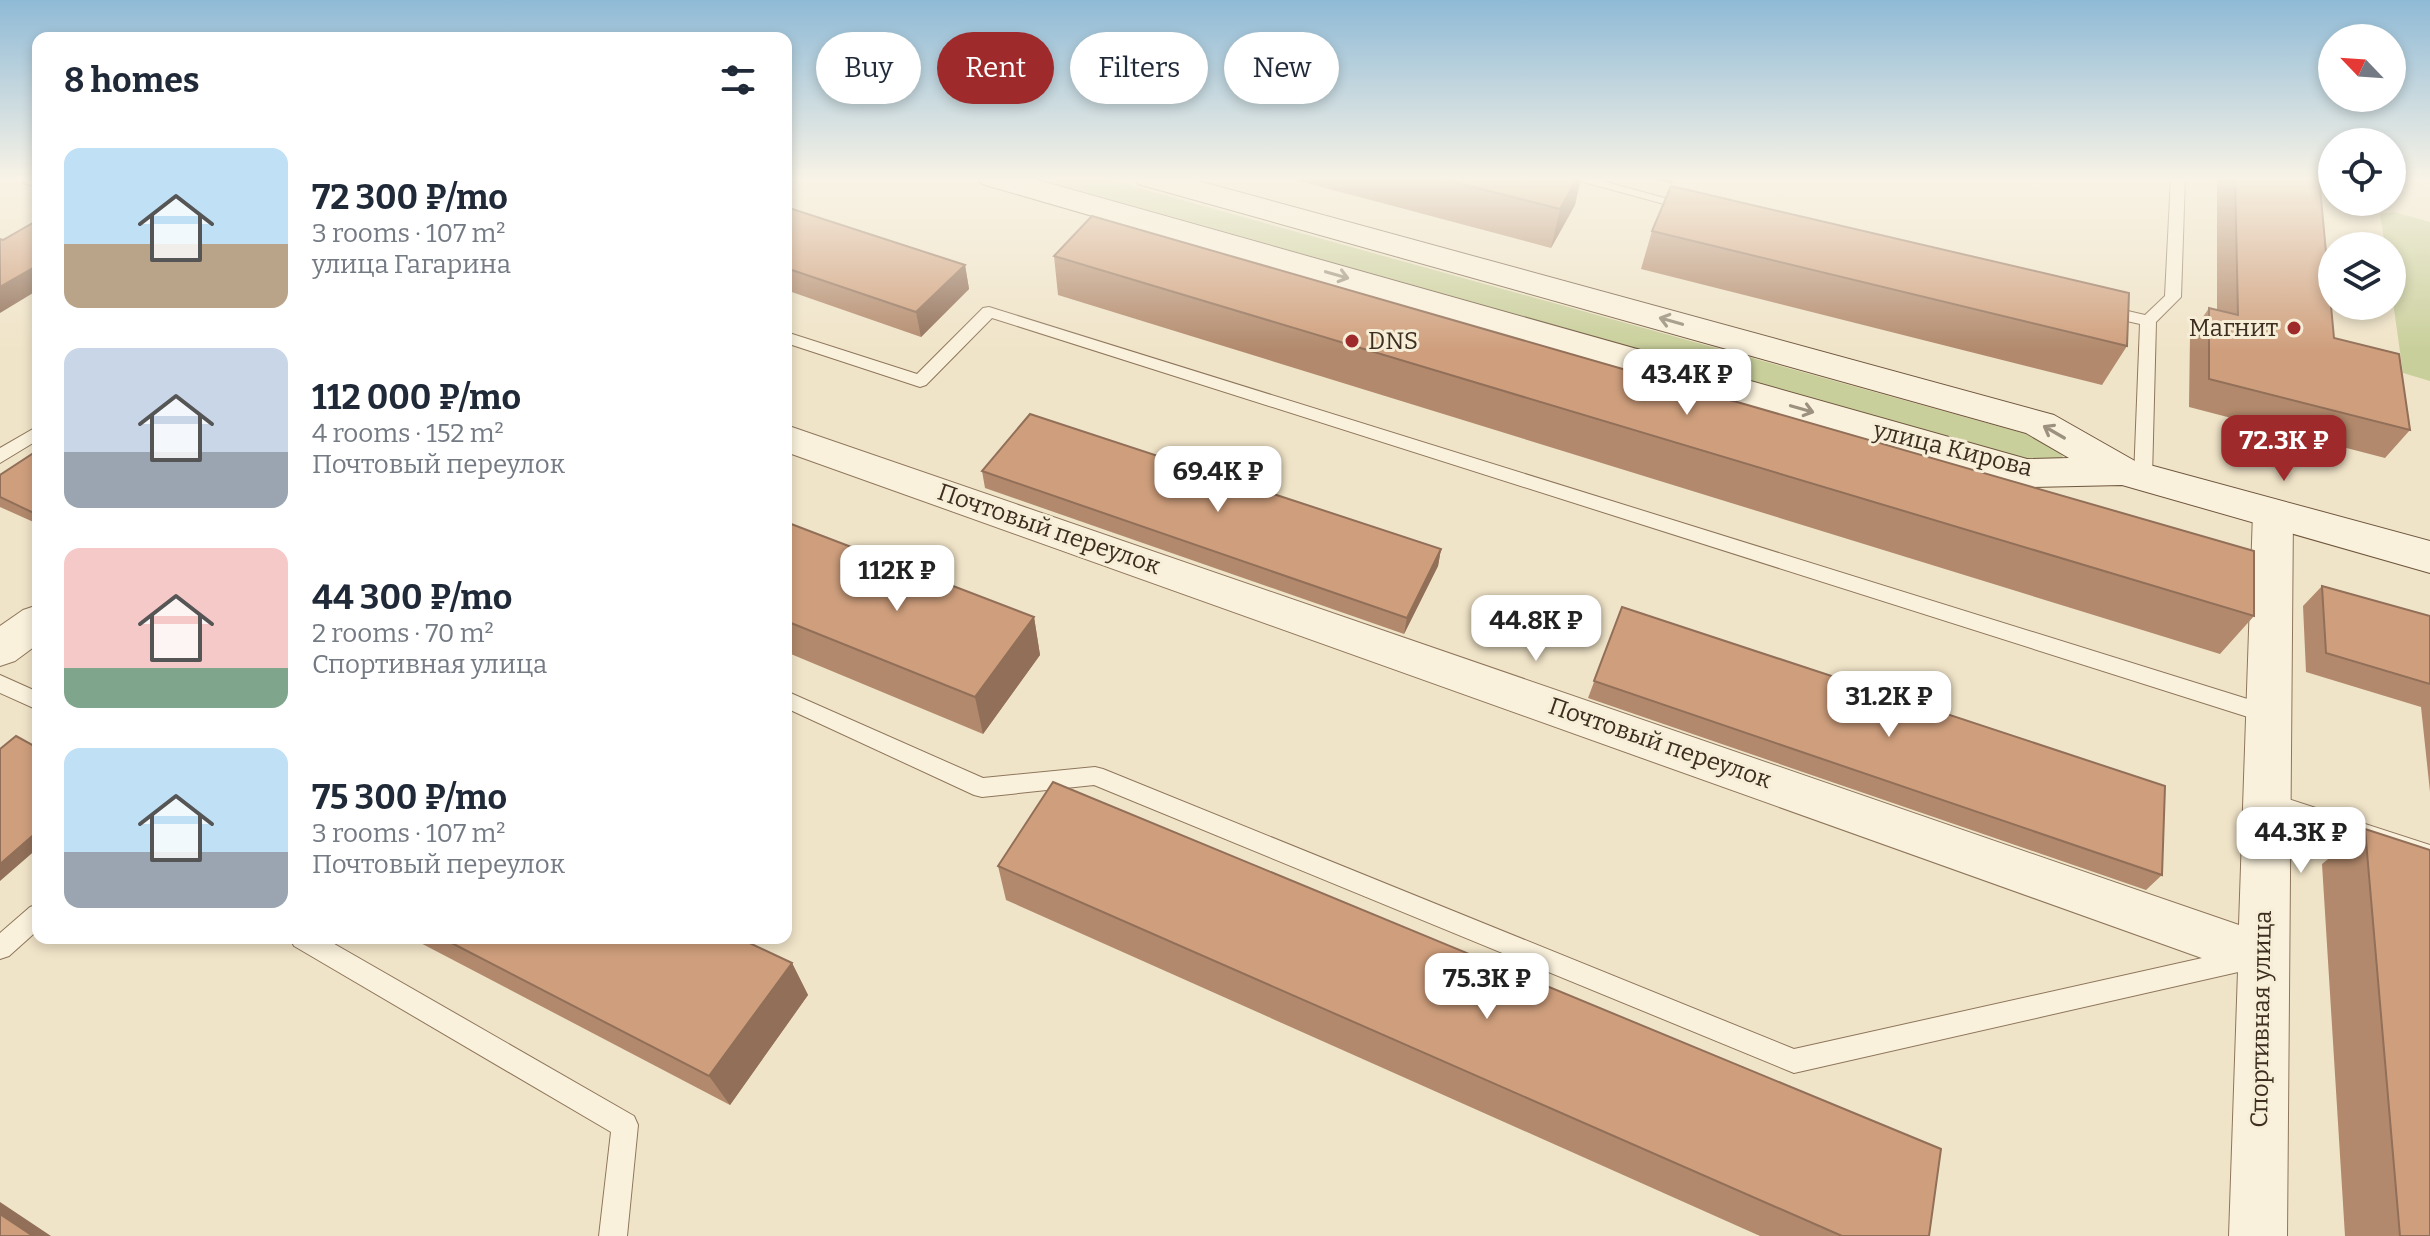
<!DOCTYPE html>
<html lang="en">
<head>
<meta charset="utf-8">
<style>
	body { margin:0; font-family:Bitter,serif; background:#f6f6f7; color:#1f2937; height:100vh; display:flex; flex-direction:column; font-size:30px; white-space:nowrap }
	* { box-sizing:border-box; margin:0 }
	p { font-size:26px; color:#747a83 }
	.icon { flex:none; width:44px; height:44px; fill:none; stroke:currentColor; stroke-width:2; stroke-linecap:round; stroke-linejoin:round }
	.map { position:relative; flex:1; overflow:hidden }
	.sheet { position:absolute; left:32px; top:32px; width:760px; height:912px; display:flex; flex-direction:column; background:#fff; border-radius:16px; box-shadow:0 4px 12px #0003 }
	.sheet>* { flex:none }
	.hud { position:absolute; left:816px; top:32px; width:760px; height:72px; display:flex; gap:16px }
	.needle { width:52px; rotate:295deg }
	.controls { position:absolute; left:2318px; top:24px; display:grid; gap:16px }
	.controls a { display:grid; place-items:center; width:88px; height:88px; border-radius:50%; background:#fff; box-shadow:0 4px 12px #0003; font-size:40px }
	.price { position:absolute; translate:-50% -68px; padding:0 18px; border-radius:16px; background:#fff; color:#222; font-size:26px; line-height:52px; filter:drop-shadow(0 2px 4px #0008) }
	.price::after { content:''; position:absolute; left:50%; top:48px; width:24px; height:18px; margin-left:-12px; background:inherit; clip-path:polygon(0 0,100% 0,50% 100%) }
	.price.selected { background:#9e2a2b; color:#fff }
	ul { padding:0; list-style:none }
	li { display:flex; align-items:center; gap:24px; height:200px; padding:0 32px }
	li span { display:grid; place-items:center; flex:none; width:224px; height:160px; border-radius:16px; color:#555 }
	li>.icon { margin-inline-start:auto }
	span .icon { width:96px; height:96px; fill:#fffc; stroke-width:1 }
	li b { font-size:34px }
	h2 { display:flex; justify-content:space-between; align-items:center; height:96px; padding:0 32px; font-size:34px }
	.tag { padding:0 28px; border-radius:36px; background:#fff; box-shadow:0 4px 12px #0003; font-size:28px; line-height:72px }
	.tag.selected { background:#9e2a2b; color:#fff }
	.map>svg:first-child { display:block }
	.green { fill:#c9cf9b }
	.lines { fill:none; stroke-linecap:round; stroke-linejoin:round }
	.service-casing { stroke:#8d765c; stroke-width:2 }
	.minor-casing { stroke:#8d765c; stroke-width:2 }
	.secondary-casing { stroke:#6f573f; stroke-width:2 }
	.service { fill:#faf1dc; fill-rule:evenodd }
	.minor { fill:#faf1dc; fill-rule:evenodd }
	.secondary { fill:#faf1dc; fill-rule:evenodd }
	.wall { fill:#b2896c }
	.shaded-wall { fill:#916f58 }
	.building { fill:#cf9f7d; stroke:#916f58; stroke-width:2 }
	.oneway { stroke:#9c907e }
	.poi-dot { fill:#9e2a2b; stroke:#f7eed8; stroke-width:3 }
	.labels { text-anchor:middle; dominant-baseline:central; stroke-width:6; stroke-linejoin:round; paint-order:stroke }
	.poi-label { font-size:24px; fill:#3d2e20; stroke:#f7eed8; text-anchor:end }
	.street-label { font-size:24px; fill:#3d2e20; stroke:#f7eed8 }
</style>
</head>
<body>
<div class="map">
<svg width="2430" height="1236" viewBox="0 0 2430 1236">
	<rect width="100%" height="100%" fill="#f0e4c8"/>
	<path class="green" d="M 1032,177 L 1099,177 L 2044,439 L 2058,447 L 2063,457 L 2056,463 L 2041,463 Z
		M 2394,212 L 2430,222 L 2430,381 L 2403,373 L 2392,295 L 2392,246 L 2385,246 L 2380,214 Z"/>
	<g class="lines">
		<g class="service-casing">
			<path id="service" d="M 1565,177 L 1588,177 L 1697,207 L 1690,211 Z
				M 2171,177 L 2185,177 L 2181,297 L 2156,322 L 2152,477 L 2143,483 L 2134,477 L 2140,324 L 2096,314 L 2094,310 L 2102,305 L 2145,315 L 2165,296 Z
				M 989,307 L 2270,706 L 2277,709 L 2281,715 L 2277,721 L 2270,724 L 992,318 L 926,385 L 920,387 L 786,343 L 786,332 L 917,374 L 983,308 Z
				M 38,426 L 38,440 L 0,463 L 0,448 Z
				M 0,675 L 38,692 L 38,710 L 0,693 Z
				M 786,691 L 983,778 L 1095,767 L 1103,769 L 1794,1049 L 2247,948 L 2256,951 L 2259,959 L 2256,967 L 2247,970 L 1794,1073 L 1094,785 L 982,797 L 974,795 L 786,708 Z
				M 2267,792 L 2430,845 L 2430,865 L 2259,808 L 2256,801 L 2259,794 Z
				M 38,904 L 38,930 L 9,956 L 0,959 L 0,933 L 30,907 Z
				M 290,938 L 324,938 L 634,1116 L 638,1125 L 627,1236 L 599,1236 L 611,1132 L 294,946 Z"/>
		</g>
		<g class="minor-casing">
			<path id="minor" d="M 20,177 L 38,177 L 38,187 L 24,183 Z
				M 786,425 L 2239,925 L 2253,513 L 2259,503 L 2273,499 L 2287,503 L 2293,513 L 2287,1236 L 2229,1236 L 2238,971 L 786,452 Z
				M 38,605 L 38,644 L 15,661 L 0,666 L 0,626 L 23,610 Z"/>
		</g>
		<g class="secondary-casing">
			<path id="secondary" d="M 977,177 L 1027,177 L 2027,459 L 2069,458 L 2026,433 L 1138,184 L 1133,177 L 1184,177 L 2054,415 L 2135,461 L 2430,541 L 2430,573 L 2122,485 L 2027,487 L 982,184 Z"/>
		</g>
		<use href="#service" class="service"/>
		<use href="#minor" class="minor"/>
		<use href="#secondary" class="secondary"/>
	</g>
	<path class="wall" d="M 1284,177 L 1581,177 L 1575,205 L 1551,248 Z
		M 1644,177 L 1675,177 L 1672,184 Z
		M 2217,177 L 2319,177 L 2334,338 L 2410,430 L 2385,458 L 2189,407 L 2190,336 L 2209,308 L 2217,310 Z
		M 786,207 L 965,265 L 969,289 L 921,337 L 786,290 Z
		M 1652,231 L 2127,346 L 2102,385 L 1641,269 Z
		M 1054,256 L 2254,616 L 2220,654 L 1058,295 Z
		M 38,450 L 38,524 L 0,507 L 0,475 Z
		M 982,471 L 1441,549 L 1438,566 L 1404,634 L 985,488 Z
		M 786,522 L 1034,617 L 1040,655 L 983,734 L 786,652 Z
		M 2322,586 L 2430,616 L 2430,792 L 2421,707 L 2306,672 L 2303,606 Z
		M 1622,607 L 2162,875 L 2146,890 L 1588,698 Z
		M 2365,829 L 2430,1236 L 2345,1236 L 2322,864 Z
		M 998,866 L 1929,1236 L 1760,1236 L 1006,900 Z
		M 411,938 L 739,938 L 792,963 L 808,995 L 730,1105 Z"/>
	<path class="shaded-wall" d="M 1578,177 L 1581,177 L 1575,205 L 1551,248 L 1560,209 Z
		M 38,265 L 38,290 L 0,313 L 0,287 Z
		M 965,265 L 969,289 L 921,337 L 916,312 Z
		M 1441,549 L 1438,566 L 1404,634 L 1407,618 Z
		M 1034,617 L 1040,655 L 983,734 L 975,697 Z
		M 38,831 L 38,848 L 0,881 L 0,864 Z
		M 792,963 L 808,995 L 730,1105 L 709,1076 Z
		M 0,1202 L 51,1236 L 33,1236 L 0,1214 Z"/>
	<path class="building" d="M 1434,177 L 1578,177 L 1560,209 Z
		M 2235,177 L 2319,177 L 2334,338 L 2399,354 L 2410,430 L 2209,379 L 2209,308 L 2238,315 Z
		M 1671,186 L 2129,293 L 2127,346 L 1652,231 Z
		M 786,207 L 965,265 L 916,312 L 786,268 Z
		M 1092,216 L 2254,551 L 2254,616 L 1054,256 Z
		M 38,220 L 38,265 L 0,287 L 0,239 L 3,240 Z
		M 1030,414 L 1441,549 L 1407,618 L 982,471 Z
		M 38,450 L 38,515 L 0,497 L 0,475 Z
		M 786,522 L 1034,617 L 975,697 L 786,621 Z
		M 2322,586 L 2430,616 L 2430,684 L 2326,653 Z
		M 1622,607 L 2165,786 L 2162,875 L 1594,681 Z
		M 16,736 L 38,748 L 38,831 L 0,864 L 0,749 Z
		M 1053,782 L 1941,1149 L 1929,1236 L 1842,1236 L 998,866 Z
		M 2365,829 L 2430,850 L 2430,1236 L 2400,1236 Z
		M 442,938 L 739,938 L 792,963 L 709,1076 Z
		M 0,1214 L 33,1236 L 0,1236 Z"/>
	<defs><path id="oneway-shaft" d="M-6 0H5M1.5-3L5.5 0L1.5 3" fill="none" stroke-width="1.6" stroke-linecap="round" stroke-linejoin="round" transform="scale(2)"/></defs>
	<g class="oneway">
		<use href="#oneway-shaft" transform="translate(1337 275) rotate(16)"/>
		<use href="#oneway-shaft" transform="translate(1671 321) rotate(-164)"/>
		<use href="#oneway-shaft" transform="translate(1802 409) rotate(16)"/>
		<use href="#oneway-shaft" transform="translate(2054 432) rotate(-150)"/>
	</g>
	<linearGradient id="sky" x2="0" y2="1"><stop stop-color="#8fbad6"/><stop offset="0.51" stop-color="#f8f3e6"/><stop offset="1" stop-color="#f8f3e6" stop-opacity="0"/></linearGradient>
	<rect width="2430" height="350" fill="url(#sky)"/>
	<g class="poi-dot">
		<circle cx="2294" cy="328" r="8"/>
		<circle cx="1352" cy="341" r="8"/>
	</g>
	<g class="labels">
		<g class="poi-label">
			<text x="2278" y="328">Магнит</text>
			<text x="1368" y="341" text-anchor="start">DNS</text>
		</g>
		<g class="street-label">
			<text transform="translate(1953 449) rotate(14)">улица Кирова</text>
			<text transform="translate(1049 529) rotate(19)">Почтовый переулок</text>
			<text transform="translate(1660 743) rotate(19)">Почтовый переулок</text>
			<text transform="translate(2261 1019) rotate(-89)">Спортивная улица</text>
		</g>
	</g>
</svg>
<div class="controls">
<a><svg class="needle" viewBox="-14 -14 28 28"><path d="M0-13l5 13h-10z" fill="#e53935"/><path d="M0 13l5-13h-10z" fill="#747a83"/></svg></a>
<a><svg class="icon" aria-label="locate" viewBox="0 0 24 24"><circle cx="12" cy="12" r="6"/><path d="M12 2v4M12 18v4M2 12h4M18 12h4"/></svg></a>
<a><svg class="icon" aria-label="layers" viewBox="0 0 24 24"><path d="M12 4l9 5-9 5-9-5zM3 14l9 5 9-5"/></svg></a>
</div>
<b class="price" style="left:1687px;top:417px">43.4K ₽</b>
<b class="price selected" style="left:2284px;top:483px">72.3K ₽</b>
<b class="price" style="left:1218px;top:514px">69.4K ₽</b>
<b class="price" style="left:897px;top:613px">112K ₽</b>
<b class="price" style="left:1536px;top:663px">44.8K ₽</b>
<b class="price" style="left:1889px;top:739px">31.2K ₽</b>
<b class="price" style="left:2301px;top:875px">44.3K ₽</b>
<b class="price" style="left:1487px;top:1021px">75.3K ₽</b>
<div class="hud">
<a class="tag">Buy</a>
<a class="tag selected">Rent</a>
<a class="tag">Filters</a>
<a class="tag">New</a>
</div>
<section class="sheet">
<h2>8 homes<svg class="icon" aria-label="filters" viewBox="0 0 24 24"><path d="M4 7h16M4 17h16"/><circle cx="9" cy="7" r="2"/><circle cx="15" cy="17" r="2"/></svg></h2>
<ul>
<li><span style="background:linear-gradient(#bfe0f5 60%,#b9a48a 0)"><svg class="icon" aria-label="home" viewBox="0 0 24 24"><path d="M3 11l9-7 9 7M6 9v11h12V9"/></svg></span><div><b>72 300 ₽/mo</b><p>3 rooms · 107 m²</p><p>улица Гагарина</p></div></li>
<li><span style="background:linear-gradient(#c9d6e8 65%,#9aa5b1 0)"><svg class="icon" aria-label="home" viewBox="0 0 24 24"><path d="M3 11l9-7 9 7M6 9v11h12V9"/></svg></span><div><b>112 000 ₽/mo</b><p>4 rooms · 152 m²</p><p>Почтовый переулок</p></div></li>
<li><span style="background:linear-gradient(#f6c9c9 75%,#7fa58c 0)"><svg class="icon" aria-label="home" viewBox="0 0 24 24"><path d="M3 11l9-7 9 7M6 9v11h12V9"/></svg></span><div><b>44 300 ₽/mo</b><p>2 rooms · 70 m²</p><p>Спортивная улица</p></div></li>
<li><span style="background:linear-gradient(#bfe0f5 65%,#9aa5b1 0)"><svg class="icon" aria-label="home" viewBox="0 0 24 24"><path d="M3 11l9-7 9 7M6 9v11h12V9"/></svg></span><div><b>75 300 ₽/mo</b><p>3 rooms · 107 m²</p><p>Почтовый переулок</p></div></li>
</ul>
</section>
</div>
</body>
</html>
